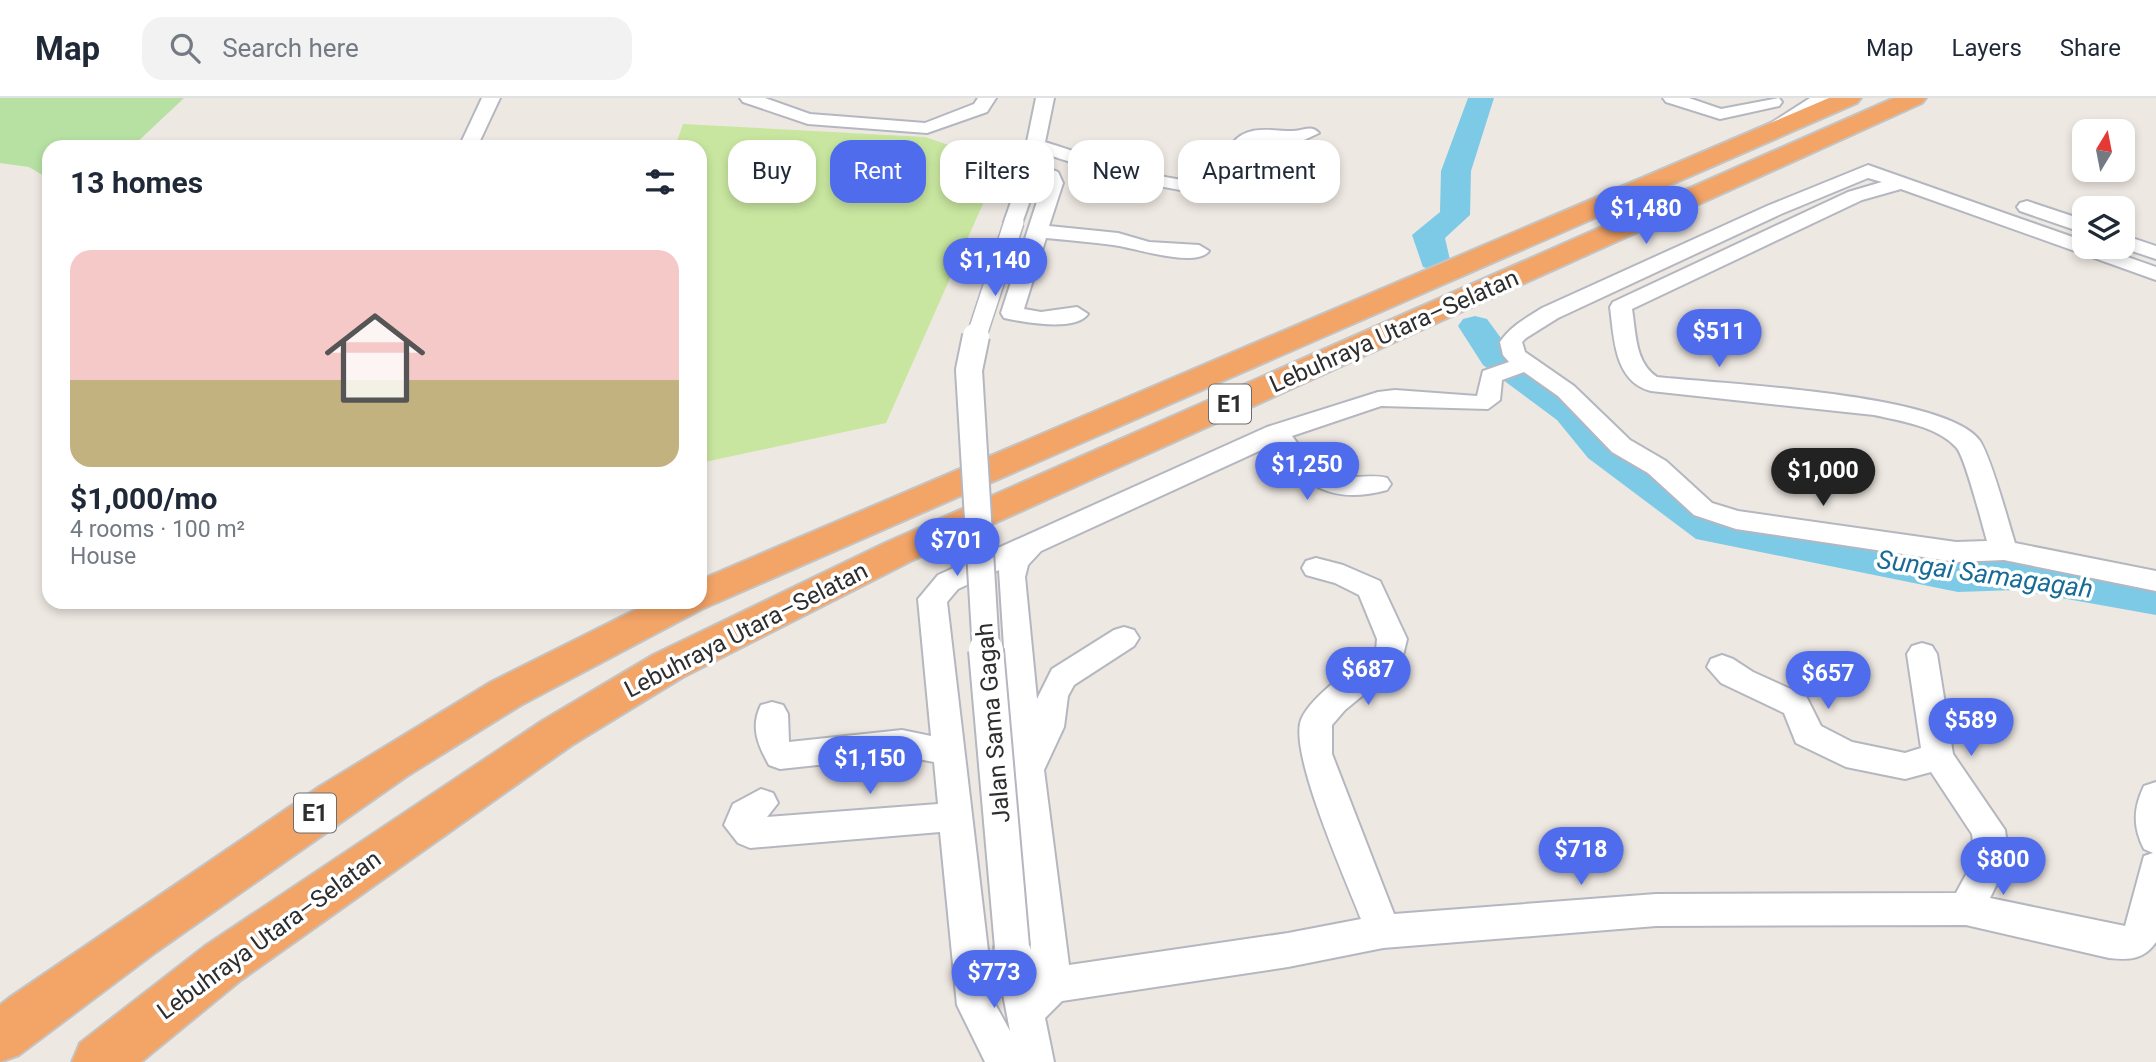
<!DOCTYPE html>
<html lang="en">
<head>
<meta charset="utf-8">
<style>
	body { margin:0; font-family:Roboto,sans-serif; background:#f2f2f3; color:#1f2937; height:100vh; display:flex; flex-direction:column; font-size:26px; white-space:nowrap }
	* { box-sizing:border-box; margin:0 }
	p { font-size:23px; color:#747a83 }
	.icon { flex:none; width:38px; height:38px; fill:none; stroke:currentColor; stroke-width:2; stroke-linecap:round; stroke-linejoin:round }
	.map { position:relative; flex:1; overflow:hidden }
	.drawer { position:absolute; left:42px; top:42px; width:665px; height:469px; display:flex; flex-direction:column; background:#fff; border-radius:21px; box-shadow:0 4px 10px #0003 }
	.drawer>* { flex:none }
	.banner { position:absolute; left:728px; top:42px; width:665px; height:63px; display:flex; gap:14px }
	.needle { width:46px; rotate:10deg }
	.tools { position:absolute; left:2072px; top:21px; display:grid; gap:14px }
	.tools a { display:grid; place-items:center; width:63px; height:63px; border-radius:14px; background:#fff; box-shadow:0 4px 10px #0003; font-size:35px }
	.price { position:absolute; translate:-50% -60px; padding:0 16px; border-radius:24px; background:#4f6ced; color:#fff; font-size:23px; line-height:46px; filter:drop-shadow(0 2px 4px #0008) }
	.price::after { content:''; position:absolute; left:50%; top:42px; width:21px; height:16px; margin-left:-10px; background:inherit; clip-path:polygon(0 0,100% 0,50% 100%) }
	.price.on { background:#222; color:#fff }
	ul { padding:0; list-style:none }
	li { display:grid; align-content:center; gap:14px; height:371px; padding:0 28px }
	li span { display:grid; place-items:center; height:217px; border-radius:21px; color:#555 }
	li>.icon { margin-inline-start:auto }
	span .icon { width:126px; height:126px; fill:#fffc; stroke-width:1 }
	li b { font-size:30px }
	h2 { display:flex; justify-content:space-between; align-items:center; height:84px; padding:0 28px; font-size:30px }
	.pill { padding:0 24px; border-radius:21px; background:#fff; box-shadow:0 4px 10px #0003; font-size:24px; line-height:63px }
	.pill.on { background:#4f6ced; color:#fff }
	header { display:flex; align-items:center; gap:42px; box-sizing:border-box; height:98px; padding:0 35px; background:#fff; border-bottom:2px solid #e0e1e3 }
	header strong { font-size:33px }
	nav { display:flex; gap:38px; margin-inline-start:auto; font-size:24px }
	.search { width:490px; height:63px; background:#f2f2f3; display:flex; align-items:center; gap:18px; box-sizing:border-box; padding:0 24px; border-radius:21px; color:#747a83; font-size:26px }
	.map>svg:first-child { display:block }
	.green { fill:#b7e0a3 }
	.pitch { fill:#c8e69f }
	.lines { fill:none; stroke-linecap:round; stroke-linejoin:round }
	.river { fill:#7dcae7; fill-rule:evenodd }
	.minor-casing { stroke:#b5b7c0; stroke-width:4 }
	.highway-casing { stroke:#c4c4c4; stroke-width:4 }
	.minor { fill:#fff; fill-rule:evenodd }
	.highway { fill:#f3a467; fill-rule:evenodd }
	.minor-bridge-far2-casing { stroke:#b5b7c0; stroke-width:22; stroke-linecap:butt }
	.minor-bridge-far1-casing { stroke:#b5b7c0; stroke-width:30; stroke-linecap:butt }
	.minor-bridge-casing { stroke:#b5b7c0; stroke-width:38; stroke-linecap:butt }
	.minor-bridge-far2 { stroke:#fff; stroke-width:19 }
	.minor-bridge-far1 { stroke:#fff; stroke-width:26 }
	.minor-bridge { stroke:#fff; stroke-width:34 }
	.labels { text-anchor:middle; dominant-baseline:central; stroke-width:7; stroke-linejoin:round; paint-order:stroke }
	.shield { fill:#fff; stroke:#6d6d6d; stroke-width:2 }
	.shield-label { font-size:23px; font-weight:bold; fill:#2e2e2e }
	.street-label { font-size:24px; fill:#2e2e2e; stroke:#fff }
	.water-label { font-size:26px; font-style:italic; fill:#186b97; stroke:#fff }
</style>
</head>
<body>
<header>
<strong>Map</strong>
<div class="search"><svg class="icon" aria-label="search" viewBox="0 0 24 24"><circle cx="10" cy="10" r="6"/><path d="M15 15l6 6"/></svg>Search here</div>
<nav><a>Map</a><a>Layers</a><a>Share</a></nav>
</header>
<div class="map">
<svg width="2156" height="964" viewBox="0 0 2156 964">
	<rect width="100%" height="100%" fill="#eee8e2"/>
	<path class="green" d="M 0,0 L 184,0 L 132,49 L 49,49 L 49,81 L 29,69 L 0,65 Z"/>
	<path class="pitch" d="M 683,26 L 925,39 L 1001,65 L 886,325 L 700,365 L 700,49 L 675,49 Z"/>
	<g class="lines">
		<path class="river" d="M 1468,0 L 1494,0 L 1471,73 L 1470,117 L 1445,140 L 1450,162 L 1445,169 L 1434,172 L 1423,169 L 1412,137 L 1440,114 L 1441,73 Z
			M 1475,218 L 1487,221 L 1509,251 L 1583,306 L 1616,342 L 1723,419 L 1958,462 L 2016,460 L 2156,485 L 2156,517 L 2016,492 L 1958,494 L 1696,441 L 1588,360 L 1557,322 L 1483,267 L 1458,228 L 1463,221 Z"/>
		<g class="minor-casing">
			<path id="minor" d="M 482,0 L 500,0 L 477,49 L 459,49 Z
				M 740,0 L 765,0 L 810,16 L 925,25 L 974,6 L 978,0 L 996,0 L 987,14 L 927,35 L 808,26 L 743,4 Z
				M 1036,0 L 1054,0 L 1045,44 C 1089,58 1190,95 1233,81 L 1232,46 C 1247,26 1271,33 1292,33 C 1303,33 1311,26 1319,35 L 1302,43 L 1254,44 L 1250,47 L 1253,84 C 1226,117 1079,67 1043,55 L 1041,67 L 1058,74 L 1063,85 L 1049,128 L 1118,135 L 1149,144 L 1199,147 L 1209,153 C 1196,171 1132,149 1113,147 C 1091,144 1068,142 1046,140 L 1024,211 L 1041,214 L 1077,209 L 1088,216 C 1075,234 1023,224 1004,220 L 1001,215 L 1043,85 L 1038,80 L 1021,128 L 1007,128 L 1004,124 L 1020,78 Z
				M 1663,0 L 1689,0 L 1721,11 L 1779,0 L 1782,4 L 1779,8 L 1720,21 L 1666,4 Z
				M 1810,0 L 1831,0 L 1780,35 L 1768,35 L 1765,31 L 1768,27 Z
				M 1868,67 L 2084,143 L 2084,149 L 2099,149 L 2156,169 L 2156,182 L 1901,91 L 1862,102 L 1632,211 C 1636,235 1635,265 1657,279 C 1719,286 1947,295 1980,343 C 1992,362 2007,420 2015,445 L 2156,473 L 2156,493 L 2004,462 L 1956,464 L 1736,431 L 1694,417 L 1648,375 L 1612,354 L 1558,298 L 1524,274 L 1502,282 L 1500,302 L 1488,311 L 1381,308 L 1292,338 C 1309,361 1323,379 1354,379 C 1366,379 1376,377 1387,380 L 1391,386 L 1387,392 C 1333,407 1303,388 1272,347 L 1041,453 L 1028,467 L 1025,479 L 1037,601 L 1052,571 L 1114,532 L 1124,529 L 1134,532 L 1139,540 L 1134,548 L 1074,587 L 1068,598 L 1064,629 L 1044,672 L 1069,867 L 1288,835 L 1361,821 C 1346,782 1289,656 1301,622 C 1311,597 1355,569 1376,553 L 1377,541 L 1359,497 L 1335,485 L 1306,477 L 1302,470 L 1306,463 L 1316,460 L 1343,467 L 1380,483 L 1407,541 L 1401,566 L 1345,612 L 1332,627 L 1332,656 L 1394,816 L 1656,796 L 1956,795 L 1975,760 L 1972,736 L 1931,674 L 1905,681 L 1846,669 L 1796,645 L 1784,615 L 1721,585 L 1707,569 L 1711,561 L 1722,557 L 1733,561 L 1753,574 L 1806,598 L 1821,628 L 1852,644 L 1905,655 L 1921,650 L 1907,556 L 1912,548 L 1922,545 L 1932,548 L 1937,556 L 1953,656 L 2005,732 L 2009,761 L 1990,800 L 2125,828 L 2144,758 L 2153,755 L 2144,751 C 2133,729 2133,711 2144,688 L 2156,684 L 2156,844 C 2144,862 2129,862 2109,860 L 1966,827 L 1656,828 L 1383,850 L 1288,869 L 1062,903 L 1045,920 L 1054,964 L 985,964 L 957,907 L 940,734 L 750,750 L 738,745 L 724,727 L 733,706 L 761,691 L 773,695 L 778,705 L 767,719 L 938,706 L 934,664 L 902,658 L 780,671 L 769,667 C 758,647 750,629 761,607 L 772,604 L 783,607 L 788,616 L 789,644 L 902,632 L 931,638 L 918,501 L 938,477 L 1267,329 L 1378,294 L 1395,292 L 1477,298 L 1483,273 L 1509,264 L 1503,257 L 1500,244 C 1511,228 1526,220 1542,210 L 1767,108 ZM 1868,80 L 1882,84 L 1848,94 L 1613,204 L 1610,209 C 1614,239 1614,284 1651,293 L 1874,317 C 1901,323 1936,328 1956,349 C 1965,358 1982,426 1987,443 L 1956,444 L 1738,413 L 1712,405 L 1666,363 L 1630,342 L 1574,288 L 1525,254 L 1522,244 L 1526,240 L 1558,220 L 1781,116 ZM 999,472 L 1012,672 L 1031,852 L 1025,837 L 1012,832 L 999,837 L 994,849 L 1010,933 L 994,904 L 947,504 L 958,491 Z
				M 2027,103 L 2084,122 L 2084,135 L 2020,113 L 2017,109 L 2020,105 Z
				M 2123,137 L 2156,148 L 2156,161 L 2120,149 L 2123,149 Z"/>
		</g>
		<g class="highway-casing">
			<path id="highway" d="M 1829,0 L 1861,0 L 1857,5 L 702,511 L 521,607 L 407,678 L 156,854 L 19,957 L 0,964 L 0,907 L 9,900 L 319,689 L 491,584 L 651,504 L 700,504 L 700,482 Z
				M 1894,0 L 1926,0 L 1922,5 L 911,463 L 683,579 L 572,647 L 241,882 L 141,964 L 72,964 L 80,945 L 205,848 L 542,623 L 653,557 L 885,445 Z"/>
		</g>
		<use href="#minor" class="minor"/>
		<use href="#highway" class="highway"/>
		<g class="minor-bridge-far2-casing">
			<path id="minor-bridge-far2" d="M 976,240 L 1014,124"/>
		</g>
		<g class="minor-bridge-far1-casing">
			<path id="minor-bridge-far1" d="M 976,238 L 969,272 L 986,553"/>
		</g>
		<g class="minor-bridge-casing">
			<path id="minor-bridge" d="M 986,552 L 1012,849"/>
		</g>
		<use href="#minor-bridge-far2" class="minor-bridge-far2"/>
		<use href="#minor-bridge-far1" class="minor-bridge-far1"/>
		<use href="#minor-bridge" class="minor-bridge"/>
	</g>
	<g class="labels">
		<g class="shield">
			<rect x="1209" y="286.5" width="42" height="39" rx="5"/>
			<rect x="294" y="695.5" width="42" height="39" rx="5"/>
		</g>
		<g class="shield-label">
			<text x="1230" y="306">E1</text>
			<text x="315" y="715">E1</text>
		</g>
		<g class="street-label">
			<text transform="translate(1394 233) rotate(-24)">Lebuhraya Utara–Selatan</text>
			<text transform="translate(746 532) rotate(-27)">Lebuhraya Utara–Selatan</text>
			<text transform="translate(993 625) rotate(-95)">Jalan Sama Gagah</text>
			<text transform="translate(269 837) rotate(-36)">Lebuhraya Utara–Selatan</text>
		</g>
		<g class="water-label">
			<text transform="translate(1985 476) rotate(8)">Sungai Samagagah</text>
		</g>
	</g>
</svg>
<div class="tools">
<a><svg class="needle" viewBox="-14 -14 28 28"><path d="M0-13l5 13h-10z" fill="#e53935"/><path d="M0 13l5-13h-10z" fill="#747a83"/></svg></a>
<a><svg class="icon" aria-label="layers" viewBox="0 0 24 24"><path d="M12 4l9 5-9 5-9-5zM3 14l9 5 9-5"/></svg></a>
</div>
<b class="price" style="left:1646px;top:148px">$1,480</b>
<b class="price" style="left:995px;top:200px">$1,140</b>
<b class="price" style="left:1719px;top:271px">$511</b>
<b class="price" style="left:1307px;top:404px">$1,250</b>
<b class="price on" style="left:1823px;top:410px">$1,000</b>
<b class="price" style="left:957px;top:480px">$701</b>
<b class="price" style="left:1368px;top:609px">$687</b>
<b class="price" style="left:1828px;top:613px">$657</b>
<b class="price" style="left:1971px;top:660px">$589</b>
<b class="price" style="left:870px;top:698px">$1,150</b>
<b class="price" style="left:1581px;top:789px">$718</b>
<b class="price" style="left:2003px;top:799px">$800</b>
<b class="price" style="left:994px;top:912px">$773</b>
<div class="banner">
<a class="pill">Buy</a>
<a class="pill on">Rent</a>
<a class="pill">Filters</a>
<a class="pill">New</a>
<a class="pill">Apartment</a>
</div>
<section class="drawer">
<h2>13 homes<svg class="icon" aria-label="filters" viewBox="0 0 24 24"><path d="M4 7h16M4 17h16"/><circle cx="9" cy="7" r="2"/><circle cx="15" cy="17" r="2"/></svg></h2>
<ul>
<li><span style="background:linear-gradient(#f6c9c9 60%,#c2b280 0)"><svg class="icon" aria-label="home" viewBox="0 0 24 24"><path d="M3 11l9-7 9 7M6 9v11h12V9"/></svg></span><div><b>$1,000/mo</b><p>4 rooms · 100 m²</p><p>House</p></div></li>
</ul>
</section>
</div>
</body>
</html>
